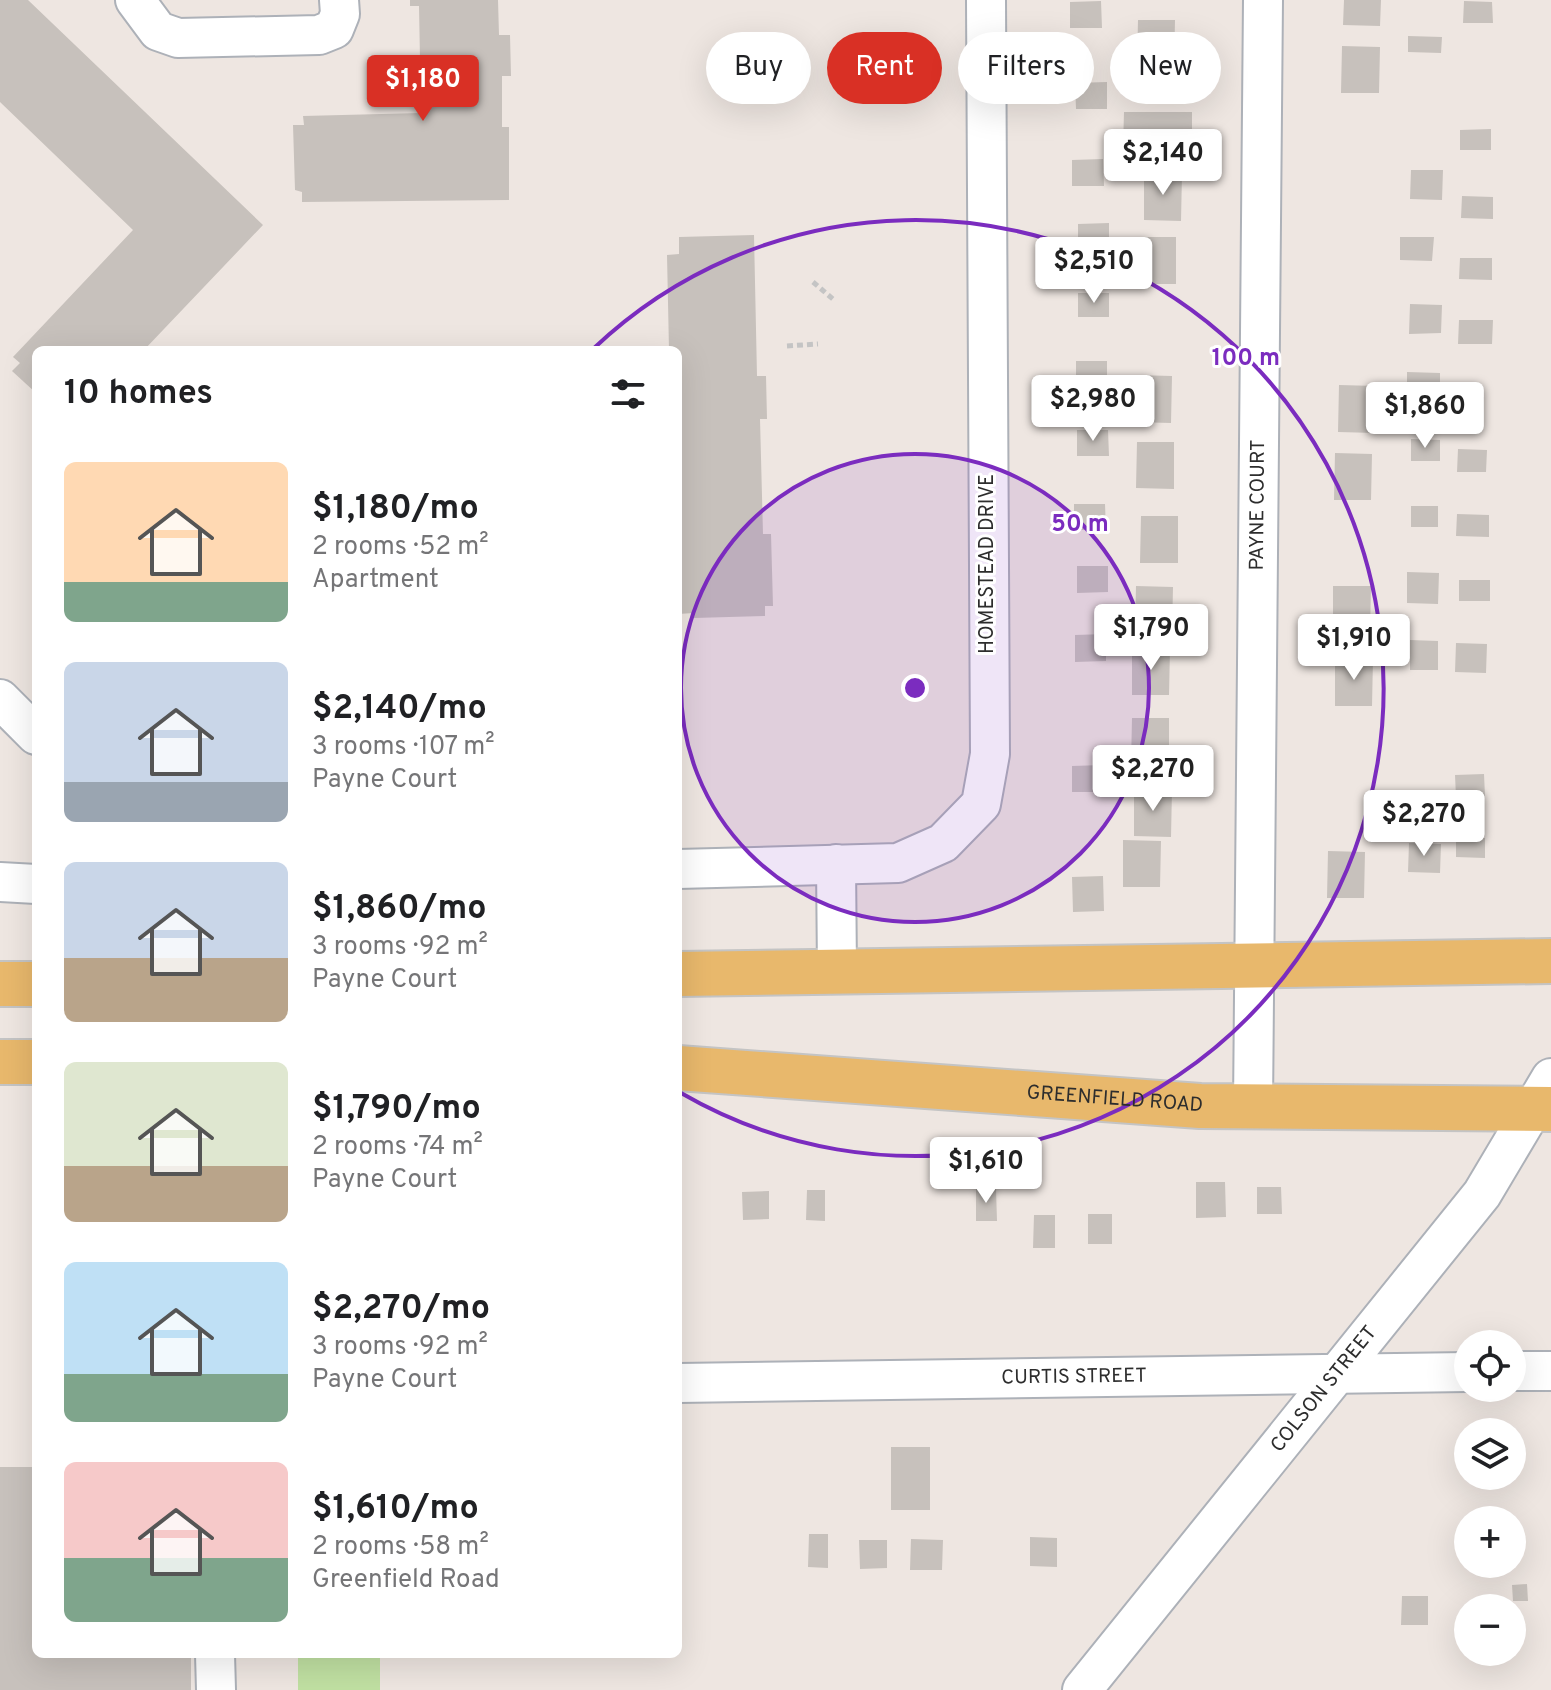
<!DOCTYPE html>
<html lang="en">
<head>
<meta charset="utf-8">
<style>
	body { margin:0; font-family:Overpass,sans-serif; background:#f2f2f2; color:#202124; height:100vh; display:flex; flex-direction:column; font-size:30px; white-space:nowrap }
	* { box-sizing:border-box; margin:0 }
	p { font-size:26px; color:#757577 }
	.icon { flex:none; width:44px; height:44px; fill:none; stroke:currentColor; stroke-width:2; stroke-linecap:round; stroke-linejoin:round }
	.map { position:relative; flex:1; overflow:hidden }
	.sheet { position:absolute; left:32px; top:346px; width:650px; height:1312px; display:flex; flex-direction:column; background:#fff; border-radius:12px; box-shadow:0 8px 32px #0002 }
	.sheet>* { flex:none }
	.top-card { position:absolute; left:706px; top:32px; width:724px; height:72px; display:flex; gap:16px }
	.tools { position:absolute; left:1454px; top:1330px; display:grid; gap:16px }
	.tools a { display:grid; place-items:center; width:72px; height:72px; border-radius:50%; background:#fff; box-shadow:0 8px 32px #0002; font-size:40px }
	.price { position:absolute; translate:-50% -68px; padding:0 18px; border-radius:8px; background:#fff; color:#222; font-size:26px; line-height:52px; filter:drop-shadow(0 2px 4px #0008) }
	.price::after { content:''; position:absolute; left:50%; top:48px; width:24px; height:18px; margin-left:-12px; background:inherit; clip-path:polygon(0 0,100% 0,50% 100%) }
	.price.active { background:#d93025; color:#fff }
	ul { padding:0; list-style:none }
	li { display:flex; align-items:center; gap:24px; height:200px; padding:0 32px }
	li span { display:grid; place-items:center; flex:none; width:224px; height:160px; border-radius:12px; color:#555 }
	li>.icon { margin-inline-start:auto }
	span .icon { width:96px; height:96px; fill:#fffc; stroke-width:1 }
	li b { font-size:34px }
	h2 { display:flex; justify-content:space-between; align-items:center; height:96px; padding:0 32px; font-size:34px }
	.chip { padding:0 28px; border-radius:36px; background:#fff; box-shadow:0 8px 32px #0002; font-size:28px; line-height:72px }
	.chip.active { background:#d93025; color:#fff }
	.map>svg:first-child { display:block }
	.green { fill:#c0e0a2 }
	.building { fill:#c7c1bc }
	.lines { fill:none; stroke-linecap:round; stroke-linejoin:round }
	.minor-casing { stroke:#adb1b8; stroke-width:42 }
	.major-casing { stroke:#c4c4c4; stroke-width:48 }
	.path { stroke:#c4c4c4; stroke-width:5; stroke-dasharray:6 4; stroke-linecap:butt }
	.minor { stroke:#fff; stroke-width:38 }
	.major { stroke:#e8b86c; stroke-width:44 }
	.ring { fill:none; stroke:#7b2cbf; stroke-width:4 }
	.labels { text-anchor:middle; dominant-baseline:central; stroke-width:6; stroke-linejoin:round; paint-order:stroke }
	.street-label { font-size:20px; fill:#2d2d2d; stroke:#fff }
	.centre { fill:#7b2cbf; stroke:#fff; stroke-width:4 }
	.ring-label { font-size:24px; text-anchor:middle; font-weight:bold; fill:#7b2cbf; stroke:#fff; stroke-width:6; stroke-linejoin:round; paint-order:stroke }
</style>
</head>
<body>
<div class="map">
<svg width="1551" height="1690" viewBox="0 0 1551 1690">
	<rect width="100%" height="100%" fill="#eee6e1"/>
	<path class="green" d="M 298,1654 L 380,1654 L 380,1690 L 298,1690 Z"/>
	<path class="building" d="M 0,0 L 28,0 L 263,225 L 144,350 L 36,350 L 36,393 L 12,371 L 20,363 L 13,357 L 133,230 L 0,102 Z
		M 410,0 L 498,0 L 499,35 L 510,35 L 511,76 L 502,76 L 502,127 L 509,127 L 509,200 L 302,202 L 302,192 L 295,190 L 293,125 L 304,125 L 303,116 L 421,113 L 419,6 L 410,6 Z
		M 1344,0 L 1381,0 L 1380,26 L 1343,25 Z
		M 1101,1 L 1102,28 L 1070,28 L 1070,2 Z
		M 1464,1 L 1492,2 L 1493,23 L 1463,23 Z
		M 1138,20 L 1175,20 L 1174,67 L 1137,66 Z
		M 1408,36 L 1442,37 L 1441,53 L 1408,52 Z
		M 1342,46 L 1380,47 L 1379,93 L 1341,93 Z
		M 1107,82 L 1107,109 L 1076,109 L 1075,83 Z
		M 1124,112 L 1192,112 L 1192,148 L 1123,148 Z
		M 1491,129 L 1491,150 L 1460,150 L 1460,130 Z
		M 1103,159 L 1104,186 L 1072,186 L 1072,160 Z
		M 1411,170 L 1443,170 L 1442,200 L 1410,199 Z
		M 1144,174 L 1182,174 L 1181,221 L 1144,220 Z
		M 1462,196 L 1493,197 L 1493,219 L 1461,218 Z
		M 1109,223 L 1109,250 L 1078,250 L 1078,224 Z
		M 754,235 L 757,376 L 766,376 L 767,419 L 760,419 L 763,534 L 771,534 L 773,606 L 765,606 L 765,616 L 694,618 L 694,613 L 678,614 L 678,350 L 669,350 L 667,255 L 679,254 L 679,237 Z
		M 1139,237 L 1176,237 L 1176,284 L 1138,284 Z
		M 1400,237 L 1434,237 L 1432,261 L 1400,260 Z
		M 1460,258 L 1492,258 L 1492,280 L 1459,279 Z
		M 1078,293 L 1109,293 L 1109,317 L 1078,317 Z
		M 1410,304 L 1442,305 L 1441,333 L 1409,334 Z
		M 1459,320 L 1493,320 L 1492,344 L 1458,344 Z
		M 1076,361 L 1107,361 L 1107,381 L 1076,381 Z
		M 1407,372 L 1440,373 L 1440,394 L 1407,393 Z
		M 1135,375 L 1172,376 L 1171,423 L 1134,422 Z
		M 1339,385 L 1376,386 L 1375,433 L 1338,432 Z
		M 1457,396 L 1484,397 L 1483,416 L 1456,415 Z
		M 1077,430 L 1108,430 L 1109,456 L 1077,456 Z
		M 1411,439 L 1440,440 L 1440,461 L 1411,461 Z
		M 1137,442 L 1174,442 L 1174,489 L 1136,488 Z
		M 1458,449 L 1487,450 L 1486,472 L 1457,472 Z
		M 1335,453 L 1372,454 L 1371,500 L 1334,500 Z
		M 1074,504 L 1105,504 L 1106,530 L 1074,530 Z
		M 1411,506 L 1438,506 L 1438,527 L 1411,527 Z
		M 1457,514 L 1489,515 L 1489,537 L 1456,536 Z
		M 1141,516 L 1178,516 L 1178,563 L 1140,563 Z
		M 1077,566 L 1108,566 L 1108,592 L 1077,593 Z
		M 1407,572 L 1439,573 L 1438,604 L 1407,603 Z
		M 1459,580 L 1490,580 L 1490,601 L 1459,601 Z
		M 1136,586 L 1173,587 L 1172,633 L 1135,633 Z
		M 1333,586 L 1371,586 L 1370,633 L 1333,632 Z
		M 1106,634 L 1106,661 L 1075,662 L 1075,635 Z
		M 1410,640 L 1438,641 L 1438,670 L 1410,670 Z
		M 1456,643 L 1487,644 L 1486,673 L 1455,672 Z
		M 1132,648 L 1170,649 L 1169,695 L 1132,695 Z
		M 1335,658 L 1373,659 L 1372,706 L 1335,706 Z
		M 1132,718 L 1169,718 L 1169,765 L 1131,765 Z
		M 1103,765 L 1103,792 L 1072,792 L 1072,766 Z
		M 1484,774 L 1485,796 L 1456,797 L 1455,775 Z
		M 1134,790 L 1172,790 L 1171,837 L 1134,836 Z
		M 1456,837 L 1485,838 L 1485,858 L 1456,857 Z
		M 1123,840 L 1161,841 L 1160,887 L 1123,887 Z
		M 1409,843 L 1441,844 L 1440,873 L 1408,872 Z
		M 1328,851 L 1365,852 L 1364,898 L 1327,898 Z
		M 1103,876 L 1104,911 L 1073,912 L 1072,877 Z
		M 1196,1182 L 1225,1182 L 1226,1217 L 1196,1218 Z
		M 1257,1187 L 1281,1187 L 1282,1214 L 1257,1214 Z
		M 976,1189 L 996,1189 L 997,1221 L 976,1221 Z
		M 807,1190 L 825,1190 L 825,1221 L 806,1220 Z
		M 769,1191 L 769,1219 L 743,1220 L 742,1192 Z
		M 1088,1214 L 1112,1214 L 1112,1244 L 1088,1244 Z
		M 1034,1215 L 1055,1215 L 1055,1248 L 1033,1248 Z
		M 891,1447 L 930,1447 L 930,1510 L 891,1510 Z
		M 0,1467 L 36,1467 L 36,1654 L 191,1654 L 191,1690 L 0,1690 Z
		M 809,1534 L 828,1534 L 828,1568 L 808,1567 Z
		M 1030,1537 L 1057,1538 L 1057,1567 L 1030,1566 Z
		M 911,1539 L 943,1540 L 942,1570 L 910,1570 Z
		M 859,1540 L 887,1540 L 887,1568 L 860,1569 Z
		M 1527,1584 L 1528,1601 L 1513,1601 L 1512,1585 Z
		M 1402,1596 L 1428,1596 L 1428,1625 L 1401,1625 Z"/>
	<g class="lines">
		<g class="minor-casing">
			<g id="minor">
				<path d="M 135,0 L 158,31 L 178,38 L 319,35 L 334,29 L 340,14 L 339,0"/>
				<path d="M 0,699 L 36,735"/>
				<path d="M 836,864 L 837,971"/>
				<path d="M 678,869 L 898,863 L 943,843 L 981,804 L 990,754 L 986,0"/>
				<path d="M 0,882 L 36,884"/>
				<path id="s1" d="M 1253,1107 L 1263,0"/>
				<path d="M 1512,1371 L 1551,1371"/>
				<path id="s2" d="M 678,1383 L 1468,1372"/>
				<path d="M 215,1654 L 216,1690"/>
				<path id="s3" d="M 1082,1690 L 1482,1194 L 1551,1078"/>
			</g>
		</g>
		<g class="major-casing">
			<g id="major">
				<path d="M 678,974 L 1551,961"/>
				<path d="M 0,984 L 36,984"/>
				<path d="M 0,1062 L 36,1062"/>
				<path id="s4" d="M 678,1068 L 1200,1106 L 1551,1109"/>
			</g>
		</g>
		<path class="path" d="M 813,282 L 834,300
			M 787,346 L 818,344"/>
		<use href="#minor" class="minor"/>
		<use href="#major" class="major"/>
	</g>
	<circle cx="915" cy="688" r="234" fill="#7b2cbf" fill-opacity=".12"/>
	<g class="ring">
		<circle cx="915" cy="688" r="234"/>
		<path d="M593 349A468 468 0 1 1 681 1093"/>
	</g>
	<g class="labels">
		<g class="street-label">
			<text stroke="none"><textPath href="#s1" startOffset="602">PAYNE COURT</textPath></text>
			<text transform="translate(988 564) rotate(-90)">HOMESTEAD DRIVE</text>
			<text stroke="none"><textPath href="#s4" startOffset="438">GREENFIELD ROAD</textPath></text>
			<text stroke="none"><textPath href="#s2" startOffset="396">CURTIS STREET</textPath></text>
			<text stroke="none"><textPath href="#s3" startOffset="386">COLSON STREET</textPath></text>
		</g>
	</g>
	<circle cx="915" cy="688" r="12" class="centre"/>
	<g class="ring-label">
		<text x="1246" y="365">100 m</text>
		<text x="1080" y="531">50 m</text>
	</g>
</svg>
<div class="tools">
<a><svg class="icon" aria-label="locate" viewBox="0 0 24 24"><circle cx="12" cy="12" r="6"/><path d="M12 2v4M12 18v4M2 12h4M18 12h4"/></svg></a>
<a><svg class="icon" aria-label="layers" viewBox="0 0 24 24"><path d="M12 4l9 5-9 5-9-5zM3 14l9 5 9-5"/></svg></a>
<a>+</a>
<a>−</a>
</div>
<b class="price active" style="left:423px;top:123px">$1,180</b>
<b class="price" style="left:1163px;top:197px">$2,140</b>
<b class="price" style="left:1094px;top:305px">$2,510</b>
<b class="price" style="left:1093px;top:443px">$2,980</b>
<b class="price" style="left:1425px;top:450px">$1,860</b>
<b class="price" style="left:1151px;top:672px">$1,790</b>
<b class="price" style="left:1354px;top:682px">$1,910</b>
<b class="price" style="left:1153px;top:813px">$2,270</b>
<b class="price" style="left:1424px;top:858px">$2,270</b>
<b class="price" style="left:986px;top:1205px">$1,610</b>
<div class="top-card">
<a class="chip">Buy</a>
<a class="chip active">Rent</a>
<a class="chip">Filters</a>
<a class="chip">New</a>
</div>
<section class="sheet">
<h2>10 homes<svg class="icon" aria-label="filters" viewBox="0 0 24 24"><path d="M4 7h16M4 17h16"/><circle cx="9" cy="7" r="2"/><circle cx="15" cy="17" r="2"/></svg></h2>
<ul>
<li><span style="background:linear-gradient(#ffd9b3 75%,#7fa58c 0)"><svg class="icon" aria-label="home" viewBox="0 0 24 24"><path d="M3 11l9-7 9 7M6 9v11h12V9"/></svg></span><div><b>$1,180/mo</b><p>2 rooms · 52 m²</p><p>Apartment</p></div></li>
<li><span style="background:linear-gradient(#c9d6e8 75%,#9aa5b1 0)"><svg class="icon" aria-label="home" viewBox="0 0 24 24"><path d="M3 11l9-7 9 7M6 9v11h12V9"/></svg></span><div><b>$2,140/mo</b><p>3 rooms · 107 m²</p><p>Payne Court</p></div></li>
<li><span style="background:linear-gradient(#c9d6e8 60%,#b9a48a 0)"><svg class="icon" aria-label="home" viewBox="0 0 24 24"><path d="M3 11l9-7 9 7M6 9v11h12V9"/></svg></span><div><b>$1,860/mo</b><p>3 rooms · 92 m²</p><p>Payne Court</p></div></li>
<li><span style="background:linear-gradient(#dfe7d0 65%,#b9a48a 0)"><svg class="icon" aria-label="home" viewBox="0 0 24 24"><path d="M3 11l9-7 9 7M6 9v11h12V9"/></svg></span><div><b>$1,790/mo</b><p>2 rooms · 74 m²</p><p>Payne Court</p></div></li>
<li><span style="background:linear-gradient(#bfe0f5 70%,#7fa58c 0)"><svg class="icon" aria-label="home" viewBox="0 0 24 24"><path d="M3 11l9-7 9 7M6 9v11h12V9"/></svg></span><div><b>$2,270/mo</b><p>3 rooms · 92 m²</p><p>Payne Court</p></div></li>
<li><span style="background:linear-gradient(#f6c9c9 60%,#7fa58c 0)"><svg class="icon" aria-label="home" viewBox="0 0 24 24"><path d="M3 11l9-7 9 7M6 9v11h12V9"/></svg></span><div><b>$1,610/mo</b><p>2 rooms · 58 m²</p><p>Greenfield Road</p></div></li>
</ul>
</section>
</div>
</body>
</html>
